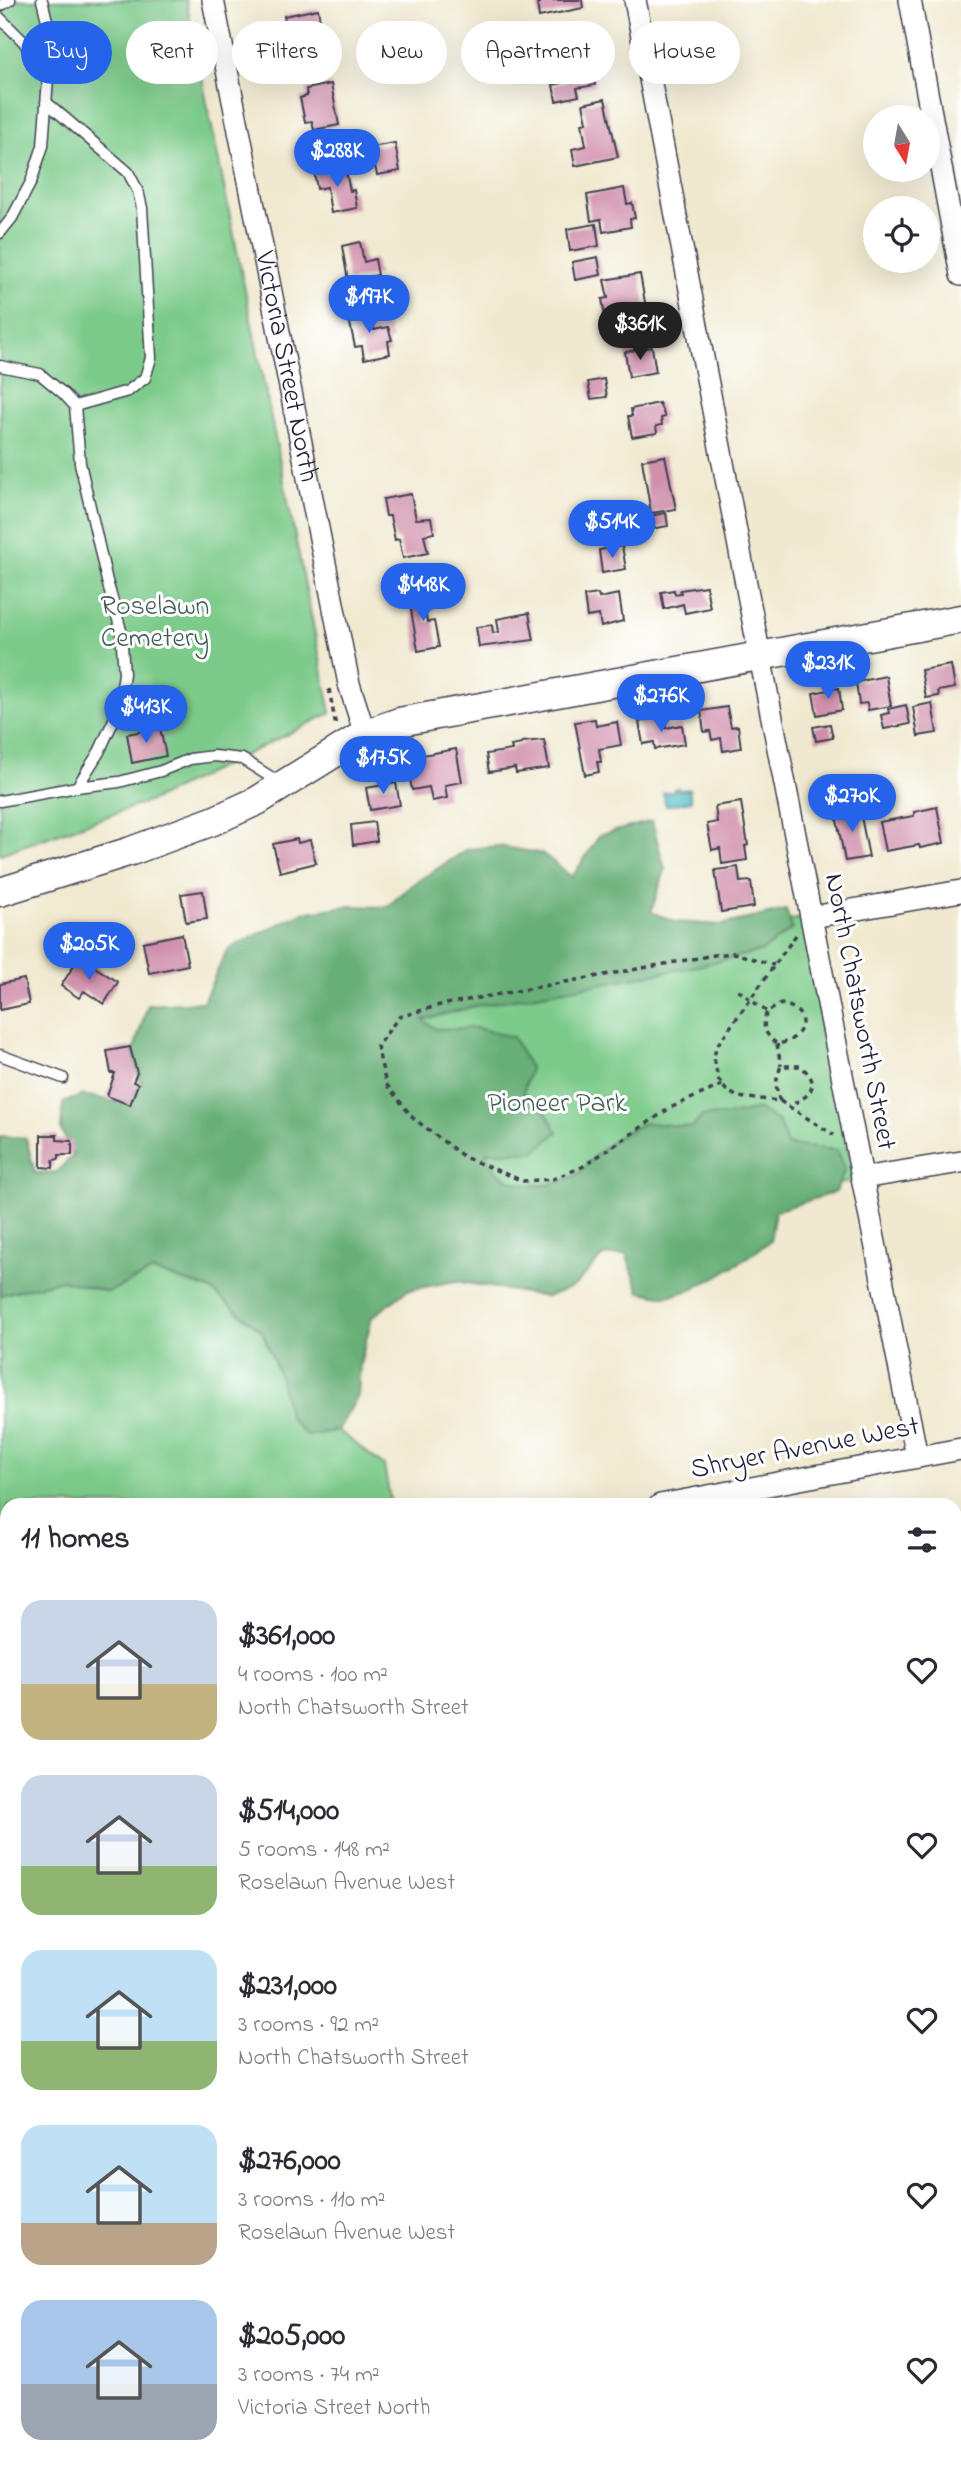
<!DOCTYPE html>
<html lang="en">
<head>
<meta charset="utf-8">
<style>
	body { margin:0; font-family:"Indie Flower",sans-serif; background:#f2f2f3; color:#2b2b33; height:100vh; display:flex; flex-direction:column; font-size:26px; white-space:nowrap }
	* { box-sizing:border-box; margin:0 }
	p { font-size:23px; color:#7c7c81 }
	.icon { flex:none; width:38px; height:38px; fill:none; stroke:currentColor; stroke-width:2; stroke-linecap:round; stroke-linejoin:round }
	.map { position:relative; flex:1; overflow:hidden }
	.details { position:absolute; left:0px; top:1498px; width:962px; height:975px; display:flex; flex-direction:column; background:#fff; border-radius:21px 21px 0 0; box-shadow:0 7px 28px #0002 }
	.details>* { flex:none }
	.top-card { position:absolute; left:21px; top:21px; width:920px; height:63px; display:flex; gap:14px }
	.needle { width:46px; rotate:169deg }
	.buttons { position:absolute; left:863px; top:105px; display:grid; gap:14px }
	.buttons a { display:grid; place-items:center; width:77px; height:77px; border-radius:50%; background:#fff; box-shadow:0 7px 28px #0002; font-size:35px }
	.price { position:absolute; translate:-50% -60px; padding:0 16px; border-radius:24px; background:#2563eb; color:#fff; font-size:23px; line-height:46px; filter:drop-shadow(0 2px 4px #0008) }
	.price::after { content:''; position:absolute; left:50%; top:42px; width:21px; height:16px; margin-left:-10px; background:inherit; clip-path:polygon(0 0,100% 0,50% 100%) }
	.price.active { background:#222; color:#fff }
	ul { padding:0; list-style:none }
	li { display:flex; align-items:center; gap:21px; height:175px; padding:0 21px }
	li span { display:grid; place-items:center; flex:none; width:196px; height:140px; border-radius:21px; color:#555 }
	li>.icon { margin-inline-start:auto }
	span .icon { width:84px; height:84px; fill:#fffc; stroke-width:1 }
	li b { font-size:30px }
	h2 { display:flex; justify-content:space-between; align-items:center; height:84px; padding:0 21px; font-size:30px }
	.tag { padding:0 24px; border-radius:32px; background:#fff; box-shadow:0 7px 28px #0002; font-size:24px; line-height:63px }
	.tag.active { background:#2563eb; color:#fff }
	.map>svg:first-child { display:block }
	.green { fill:#7dcb8a; stroke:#507662; stroke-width:2 }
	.forest { fill:#66af76; stroke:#446858; stroke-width:2 }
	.water { fill:#4cbac2; stroke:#376e7e; stroke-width:2 }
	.building { fill:#d08fac }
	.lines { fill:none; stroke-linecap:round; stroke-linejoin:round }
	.service-casing { stroke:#414051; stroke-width:13 }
	.minor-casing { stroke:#414051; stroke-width:24 }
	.tertiary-casing { stroke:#414051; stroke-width:31 }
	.path { stroke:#414051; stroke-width:3.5; stroke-dasharray:5 5; stroke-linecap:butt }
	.service { stroke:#fff; stroke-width:10 }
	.minor { stroke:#fff; stroke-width:21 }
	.tertiary { stroke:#fff; stroke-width:28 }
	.labels { text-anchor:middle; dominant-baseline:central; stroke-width:6; stroke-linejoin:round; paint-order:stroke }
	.street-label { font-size:28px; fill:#22223b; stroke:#fff }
	.park-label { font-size:28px; fill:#425d57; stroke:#fff }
</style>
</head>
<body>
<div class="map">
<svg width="961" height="2472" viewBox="0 0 961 2472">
	<rect width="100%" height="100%" fill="#fff"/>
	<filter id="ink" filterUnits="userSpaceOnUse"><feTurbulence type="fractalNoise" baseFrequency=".0143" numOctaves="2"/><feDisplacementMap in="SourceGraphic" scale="14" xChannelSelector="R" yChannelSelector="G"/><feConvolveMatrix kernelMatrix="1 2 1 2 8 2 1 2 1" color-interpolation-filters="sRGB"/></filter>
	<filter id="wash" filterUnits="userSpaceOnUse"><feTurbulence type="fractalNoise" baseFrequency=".00686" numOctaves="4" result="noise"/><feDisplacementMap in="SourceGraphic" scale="28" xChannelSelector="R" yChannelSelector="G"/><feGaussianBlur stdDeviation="1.57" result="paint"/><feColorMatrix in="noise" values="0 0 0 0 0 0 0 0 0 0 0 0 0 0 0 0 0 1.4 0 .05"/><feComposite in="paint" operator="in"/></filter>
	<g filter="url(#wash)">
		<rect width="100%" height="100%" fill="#f0e9cf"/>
		<path class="green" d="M 0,0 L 186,0 L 331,713 L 153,800 L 0,854 Z
			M 802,918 L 854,1181 L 312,1289 L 260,1026 Z
			M 153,1271 L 210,1289 L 262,1331 L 279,1374 L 289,1417 L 307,1436 L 338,1430 L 384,1466 L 391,1505 L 7,1505 L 7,1586 L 0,1566 L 0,1295 L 62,1280 L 108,1292 Z"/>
		<path class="forest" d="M 652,821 L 665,870 L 651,912 L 676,922 L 721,925 L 786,910 L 792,929 L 762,951 L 693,967 L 475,1006 L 423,1020 L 436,1029 L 476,1028 L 513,1037 L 530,1068 L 523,1093 L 541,1105 L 558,1132 L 534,1152 L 486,1152 C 495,1190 547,1192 576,1175 C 583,1171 589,1162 595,1156 C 610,1142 625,1130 645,1123 C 650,1122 683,1127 693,1127 L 702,1116 L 730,1115 L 758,1109 L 779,1122 L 787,1145 L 837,1150 L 845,1168 L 836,1192 L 775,1211 L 770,1241 C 747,1259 691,1297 662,1296 C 655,1295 647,1293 640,1292 L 626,1254 L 603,1256 L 574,1286 L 547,1297 L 456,1281 L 408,1290 L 372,1317 L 360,1364 L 358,1396 L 338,1430 L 307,1436 L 289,1417 L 279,1374 L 262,1331 L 210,1289 L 153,1271 L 108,1292 L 62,1280 L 0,1295 L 0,1136 L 26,1138 L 35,1173 L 56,1172 L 74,1155 L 61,1130 L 63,1103 L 83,1095 L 127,1104 L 141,1084 L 133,1052 L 148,1005 L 203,1002 L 226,952 L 239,943 L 302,913 L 347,906 L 387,907 L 413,884 L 468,849 L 499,846 L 543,854 L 572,877 L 600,835 Z
			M 0,1566 L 7,1586 L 7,1688 L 0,1697 Z
			M 0,1722 L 7,1732 L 7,1793 L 0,1793 Z"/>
		<path class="water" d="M 678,788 L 679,790 L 689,789 L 691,801 L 666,806 L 663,793 L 674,791 L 674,789 Z"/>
		<g id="blocks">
			<path class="building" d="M 540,0 L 582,0 L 583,8 L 539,17 L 537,3 L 540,3 Z
				M 318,9 L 322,32 L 318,33 L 323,58 L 293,64 L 284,16 Z
				M 597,61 L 599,72 L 593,73 L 595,85 L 577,88 L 579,96 L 556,101 L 553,85 L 571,81 L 571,79 L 566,80 L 563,67 Z
				M 331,84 L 339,125 L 314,130 L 312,121 L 305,122 L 300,98 L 307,96 L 306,89 Z
				M 605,99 L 618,157 L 575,166 L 572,149 L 586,146 L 582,123 L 587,122 L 583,104 Z
				M 395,143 L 400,171 L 377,175 L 371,147 Z
				M 345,167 L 350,191 L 354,190 L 357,208 L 331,213 L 327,187 L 317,189 L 314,172 Z
				M 624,188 L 627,204 L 632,203 L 635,218 L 630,219 L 631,227 L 603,232 L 601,219 L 591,221 L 587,195 Z
				M 596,224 L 599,246 L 570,251 L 567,229 Z
				M 360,242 L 364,262 L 375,259 L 378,275 L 348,281 L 342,246 Z
				M 598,257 L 601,275 L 575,280 L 572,262 Z
				M 640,274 L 646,308 L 605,316 L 602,299 L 608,298 L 604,280 Z
				M 370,310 L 374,330 L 388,327 L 392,340 L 388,341 L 390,354 L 364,359 L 362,346 L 355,347 L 348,314 Z
				M 652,347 L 656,372 L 629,377 L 625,352 Z
				M 604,379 L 607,397 L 591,399 L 588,382 Z
				M 659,403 L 665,417 L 661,418 L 662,425 L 656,426 L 657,433 L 632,437 L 628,416 L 632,416 L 631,409 Z
				M 665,456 L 676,509 L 651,513 L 642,460 Z
				M 411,494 L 416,519 L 431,518 L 434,533 L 424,535 L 428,553 L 403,558 L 399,539 L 395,540 L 390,516 L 386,516 L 383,499 Z
				M 666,513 L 668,526 L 629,533 L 627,520 Z
				M 622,546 L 626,569 L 602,573 L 599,550 Z
				M 706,586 L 710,608 L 685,613 L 683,604 L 664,609 L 661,592 L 674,590 L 675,594 L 681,593 L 680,590 Z
				M 428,594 L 431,610 L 425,611 L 427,622 L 434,621 L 439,647 L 418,651 L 409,598 Z
				M 598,594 L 599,598 L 619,594 L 623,621 L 601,627 L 599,615 L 587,617 L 584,596 Z
				M 529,613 L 534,640 L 479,647 L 476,627 L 492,625 L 493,633 L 499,632 L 497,619 Z
				M 951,665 L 955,688 L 938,691 L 939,696 L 926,698 L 921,670 Z
				M 886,676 L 891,706 L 868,710 L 867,703 L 859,704 L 856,682 Z
				M 839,688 L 842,710 L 817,715 L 813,693 Z
				M 932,703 L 937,733 L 918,736 L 913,707 Z
				M 906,705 L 910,724 L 884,729 L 881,715 L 889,713 L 888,709 Z
				M 727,707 L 731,727 L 738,726 L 741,748 L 723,751 L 721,738 L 712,740 L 710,731 L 704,732 L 701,711 Z
				M 655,717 L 655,719 L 665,718 L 666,728 L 682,725 L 685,744 L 655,749 L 654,742 L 643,744 L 639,722 Z
				M 595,719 L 596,726 L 617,722 L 621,745 L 599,749 L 601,762 L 597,762 L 599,772 L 585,775 L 575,722 Z
				M 830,724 L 833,738 L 816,741 L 813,727 Z
				M 160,728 L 166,756 L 132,763 L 127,734 Z
				M 544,740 L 549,768 L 516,773 L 515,768 L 489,772 L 486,754 L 512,750 L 511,746 L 522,744 L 522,742 Z
				M 456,749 L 462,782 L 445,785 L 447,798 L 432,801 L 429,787 L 412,790 L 406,758 Z
				M 396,783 L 400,805 L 370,810 L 366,788 Z
				M 741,802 L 748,845 L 745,846 L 747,860 L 722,864 L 720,848 L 712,850 L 707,824 L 717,822 L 715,806 Z
				M 859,806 L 869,857 L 845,861 L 835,810 Z
				M 937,807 L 944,843 L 920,848 L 919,845 L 885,851 L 879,822 L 914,816 L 914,812 Z
				M 374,822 L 377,841 L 353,845 L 351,825 Z
				M 297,839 L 298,843 L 310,840 L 316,863 L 280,872 L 273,844 Z
				M 738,867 L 740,882 L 751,881 L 754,907 L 721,912 L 715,870 Z
				M 203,891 L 207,919 L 186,922 L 181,894 Z
				M 182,934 L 188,965 L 149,973 L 143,942 Z
				M 79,957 L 118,982 L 104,1004 L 84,991 L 79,998 L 61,986 Z
				M 24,979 L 29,1004 L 0,1010 L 0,984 Z
				M 130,1047 L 137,1073 L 133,1082 L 138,1084 L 130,1105 L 107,1096 L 115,1073 L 111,1073 L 107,1051 Z
				M 41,1135 L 57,1135 L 57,1140 L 72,1141 L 72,1155 L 59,1155 L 59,1159 L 53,1160 L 53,1168 L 41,1167 Z"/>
		</g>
	</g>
	<g filter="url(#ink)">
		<use href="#blocks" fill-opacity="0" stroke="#414051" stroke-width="2"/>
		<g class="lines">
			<g class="service-casing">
				<path id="service" d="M 0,6 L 10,0
					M 0,18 L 24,42 L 47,79
					M 46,102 L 128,172 L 138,191 L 142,208 L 151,358 L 145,378 L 128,391 L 75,406
					M 0,233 L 12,218 L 31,182 L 43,146 L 51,37 L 42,0
					M 0,366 L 40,374 L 64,394 L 75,406 L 80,463 L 107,581 L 121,630 L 124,674 L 118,711 L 99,752 L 77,787
					M 0,801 L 77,787 L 119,782 L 161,771 L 190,759 L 214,756 L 242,759 L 282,784
					M 0,1055 L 63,1078
					M 0,2073 L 7,2073
					M 0,2100 L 7,2098"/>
			</g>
			<g class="minor-casing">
				<g id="minor">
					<path id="s1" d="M 213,0 L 349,684 L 365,734"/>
					<path d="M 635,0 L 755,631 L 917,1457"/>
					<path d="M 910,0 L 961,275"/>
					<path d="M 812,917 L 961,891"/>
					<path d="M 862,1178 L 961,1162"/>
					<path d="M 660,1505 L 961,1449"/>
					<path d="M 956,2132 L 961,2131"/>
					<path d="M 0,2297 L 7,2296"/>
				</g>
			</g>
			<g class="tertiary-casing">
				<path id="tertiary" d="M 0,892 L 131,851 L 213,821 L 257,801 L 365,734 L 399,722 L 961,619
					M 0,2391 L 7,2426
					M 15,2466 L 16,2472"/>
			</g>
			<path class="path" d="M 329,689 L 336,727
				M 796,935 L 716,1047 L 714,1058 L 718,1079 L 726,1090 L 738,1097 L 780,1101 L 834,1135
				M 738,990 L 767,1012 L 781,1004 C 812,1009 807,1040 777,1044 C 765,1035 761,1026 767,1012
				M 777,1044 L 781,1066
				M 722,1085 L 670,1108 L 582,1167 L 553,1179 L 523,1181 L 464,1157 L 413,1118 L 386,1084 L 377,1046 L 399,1017 L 440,1005 L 714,955 L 734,953 L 774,965
				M 780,1101 C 774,1086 776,1080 781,1066 L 800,1066 C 823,1083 810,1098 789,1105"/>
			<use href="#service" class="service"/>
			<use href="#minor" class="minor"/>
			<use href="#tertiary" class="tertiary"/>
		</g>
	</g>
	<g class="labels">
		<g class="street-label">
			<text stroke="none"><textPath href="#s1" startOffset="374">Victoria Street North</textPath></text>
			<text transform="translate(859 1012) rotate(79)">North Chatsworth Street</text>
			<text transform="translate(805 1449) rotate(-11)">Shryer Avenue West</text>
		</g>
		<g class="park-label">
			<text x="155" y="607">Roselawn<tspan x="155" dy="32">Cemetery</tspan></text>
			<text x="557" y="1104">Pioneer Park</text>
		</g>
	</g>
</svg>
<div class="buttons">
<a><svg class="needle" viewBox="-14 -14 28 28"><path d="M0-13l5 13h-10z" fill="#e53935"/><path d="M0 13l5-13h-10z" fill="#7c7c81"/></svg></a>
<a><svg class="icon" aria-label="locate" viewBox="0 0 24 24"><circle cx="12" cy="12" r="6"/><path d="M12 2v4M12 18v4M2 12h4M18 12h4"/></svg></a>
</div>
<b class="price" style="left:337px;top:189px">$288K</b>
<b class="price" style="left:369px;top:335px">$197K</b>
<b class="price active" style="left:640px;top:362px">$361K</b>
<b class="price" style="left:612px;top:560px">$514K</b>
<b class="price" style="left:423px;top:623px">$448K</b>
<b class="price" style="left:828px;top:701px">$231K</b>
<b class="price" style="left:661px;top:734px">$276K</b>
<b class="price" style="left:146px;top:745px">$413K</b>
<b class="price" style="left:383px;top:796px">$175K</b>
<b class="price" style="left:852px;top:834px">$270K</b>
<b class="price" style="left:89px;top:982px">$205K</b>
<div class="top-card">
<a class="tag active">Buy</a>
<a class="tag">Rent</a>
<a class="tag">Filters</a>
<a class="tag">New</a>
<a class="tag">Apartment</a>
<a class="tag">House</a>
</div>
<section class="details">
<h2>11 homes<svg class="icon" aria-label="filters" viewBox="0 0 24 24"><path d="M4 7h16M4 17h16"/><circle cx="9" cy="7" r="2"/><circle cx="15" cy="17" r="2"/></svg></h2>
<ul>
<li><span style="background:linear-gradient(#c9d6e8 60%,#c2b280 0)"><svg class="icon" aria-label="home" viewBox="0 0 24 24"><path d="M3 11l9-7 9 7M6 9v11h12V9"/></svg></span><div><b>$361,000</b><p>4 rooms · 100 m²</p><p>North Chatsworth Street</p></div><svg class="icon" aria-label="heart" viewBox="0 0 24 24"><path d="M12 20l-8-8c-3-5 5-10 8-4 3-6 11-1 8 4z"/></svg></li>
<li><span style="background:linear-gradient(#c9d6e8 65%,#8fb573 0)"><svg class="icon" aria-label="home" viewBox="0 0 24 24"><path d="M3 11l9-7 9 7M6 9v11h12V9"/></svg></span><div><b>$514,000</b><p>5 rooms · 148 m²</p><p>Roselawn Avenue West</p></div><svg class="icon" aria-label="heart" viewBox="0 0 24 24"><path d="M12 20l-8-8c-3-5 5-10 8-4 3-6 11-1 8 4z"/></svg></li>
<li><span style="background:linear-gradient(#bfe0f5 65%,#8fb573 0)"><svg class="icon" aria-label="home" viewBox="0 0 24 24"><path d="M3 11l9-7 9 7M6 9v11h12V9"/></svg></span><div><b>$231,000</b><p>3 rooms · 92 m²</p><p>North Chatsworth Street</p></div><svg class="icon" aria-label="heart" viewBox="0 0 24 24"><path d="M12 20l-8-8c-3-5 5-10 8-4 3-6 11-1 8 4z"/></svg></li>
<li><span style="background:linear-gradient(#bfe0f5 70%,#b9a48a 0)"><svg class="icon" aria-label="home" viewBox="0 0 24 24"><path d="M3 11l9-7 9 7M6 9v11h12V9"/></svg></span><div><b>$276,000</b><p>3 rooms · 110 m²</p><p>Roselawn Avenue West</p></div><svg class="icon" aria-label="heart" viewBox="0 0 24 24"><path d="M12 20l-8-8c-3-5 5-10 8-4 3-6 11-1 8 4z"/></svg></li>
<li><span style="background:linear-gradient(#a9c7e8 60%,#9aa5b1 0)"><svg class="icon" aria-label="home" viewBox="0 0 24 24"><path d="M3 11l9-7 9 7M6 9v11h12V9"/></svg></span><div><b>$205,000</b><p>3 rooms · 74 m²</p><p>Victoria Street North</p></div><svg class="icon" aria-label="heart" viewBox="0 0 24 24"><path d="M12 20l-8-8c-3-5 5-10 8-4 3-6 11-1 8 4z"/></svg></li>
</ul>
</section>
</div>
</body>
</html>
